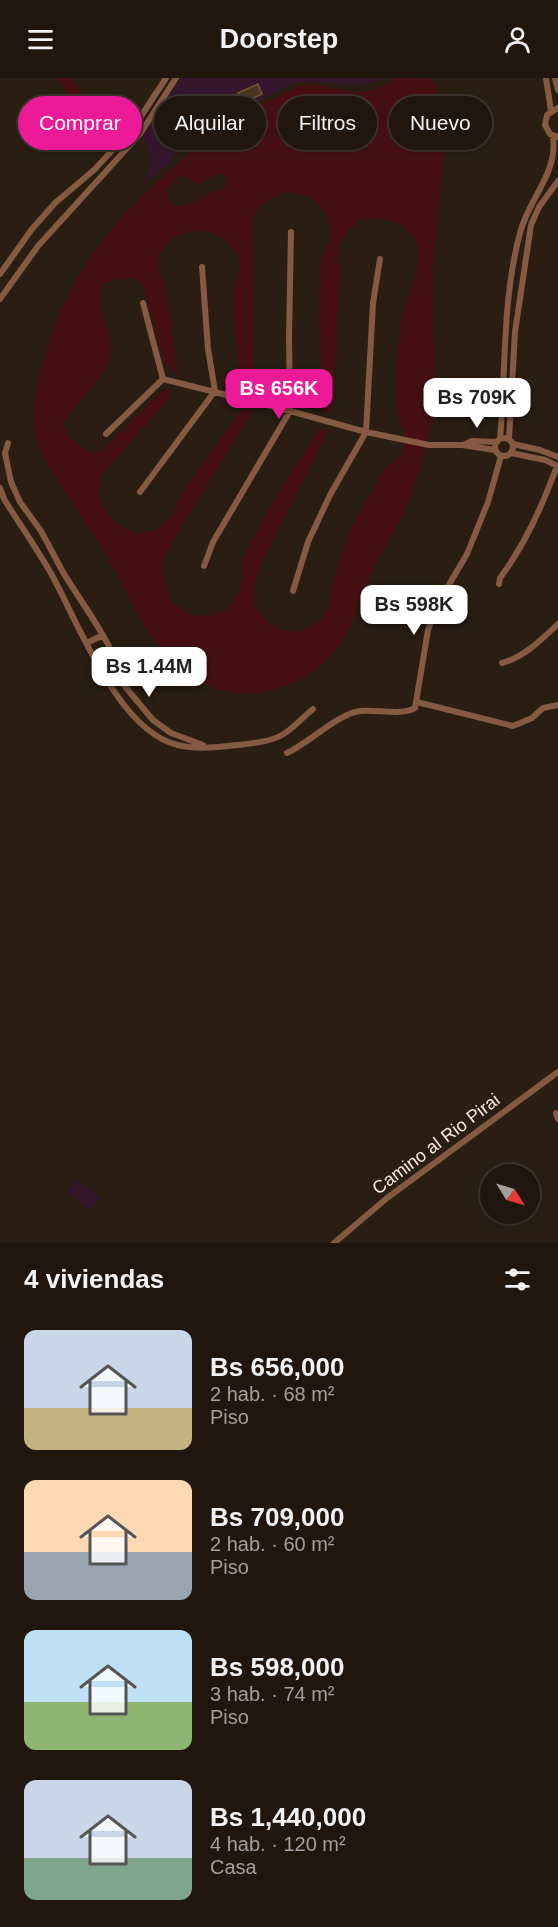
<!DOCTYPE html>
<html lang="es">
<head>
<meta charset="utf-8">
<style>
	body { margin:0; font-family:Arial,sans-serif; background:#281f17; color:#f1f3f6; height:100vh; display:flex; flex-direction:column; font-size:22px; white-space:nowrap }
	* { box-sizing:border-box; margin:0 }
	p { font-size:20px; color:#a29f9e }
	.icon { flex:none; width:33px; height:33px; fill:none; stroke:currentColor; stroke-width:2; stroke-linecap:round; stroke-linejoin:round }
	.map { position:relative; height:1165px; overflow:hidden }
	.side { display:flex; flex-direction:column; background:#20160e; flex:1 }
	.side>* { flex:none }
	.banner { position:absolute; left:18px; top:18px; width:522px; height:54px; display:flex; gap:12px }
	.needle { width:39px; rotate:127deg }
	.fabs { position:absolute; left:480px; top:1086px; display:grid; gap:12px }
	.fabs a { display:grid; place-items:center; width:60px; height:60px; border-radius:50%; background:#20160e; box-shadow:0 3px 9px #0003,0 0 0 2px #3d352e; font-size:30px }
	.price { position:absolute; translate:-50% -51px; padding:0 14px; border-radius:12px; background:#fff; color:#222; font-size:20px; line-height:39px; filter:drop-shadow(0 2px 3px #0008) }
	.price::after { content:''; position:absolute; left:50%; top:36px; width:18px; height:14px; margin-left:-9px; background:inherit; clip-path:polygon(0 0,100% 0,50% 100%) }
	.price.on { background:#ed1a98; color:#fff }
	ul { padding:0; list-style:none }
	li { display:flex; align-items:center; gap:18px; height:150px; padding:0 24px }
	li span { display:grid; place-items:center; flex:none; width:168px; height:120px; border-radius:12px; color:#555 }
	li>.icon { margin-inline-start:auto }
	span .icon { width:72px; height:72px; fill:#fffc; stroke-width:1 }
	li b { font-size:26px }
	h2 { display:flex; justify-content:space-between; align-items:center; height:72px; padding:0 24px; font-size:26px }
	.tag { padding:0 21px; border-radius:27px; background:#20160e; box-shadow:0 3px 9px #0003,0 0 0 2px #3d352e; font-size:21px; line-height:54px }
	.tag.on { background:#ed1a98; color:#fff }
	header { display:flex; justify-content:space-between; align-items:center; height:78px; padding:0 24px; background:#20160e; font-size:27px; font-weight:800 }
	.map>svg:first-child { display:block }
	.green { fill:#34172c }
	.water { fill:#461013; fill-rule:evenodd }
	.building { fill:#493521; stroke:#745435; stroke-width:1.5 }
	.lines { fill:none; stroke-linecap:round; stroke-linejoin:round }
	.minor { stroke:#855942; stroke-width:6 }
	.labels { text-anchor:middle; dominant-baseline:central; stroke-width:4.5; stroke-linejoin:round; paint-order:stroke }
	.street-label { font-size:18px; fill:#fcebdf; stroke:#2a1e13 }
</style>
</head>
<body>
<header><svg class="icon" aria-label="menu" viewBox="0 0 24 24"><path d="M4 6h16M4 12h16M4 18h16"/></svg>Doorstep<svg class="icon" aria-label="person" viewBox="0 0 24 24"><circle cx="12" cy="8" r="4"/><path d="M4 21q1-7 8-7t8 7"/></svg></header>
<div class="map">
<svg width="558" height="1165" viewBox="0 0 558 1165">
	<rect width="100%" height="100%" fill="#2a1e13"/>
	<path class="green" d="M 180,0 L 384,0 C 353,15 327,0 293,5 L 193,59 L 177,73 L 171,84 L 139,111 C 155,87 153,82 142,56 L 164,28 Z
		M 77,1102 L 100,1120 L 91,1132 L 67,1114 Z"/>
	<path class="water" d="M 59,0 L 72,0 L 104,53 L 100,56 L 92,52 L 92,48 L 64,11 Z
		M 397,0 L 429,0 L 433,3 C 456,68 433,137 432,204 C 431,249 439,295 432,341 C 427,370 414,415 401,441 C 391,460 379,478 370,498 C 361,518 353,547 341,565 C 320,597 275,619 237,615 C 167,606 146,551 117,496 C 103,470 86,446 70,421 C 57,401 41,381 36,357 C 31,335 36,315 41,293 C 61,207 109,144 175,88 C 188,77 199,66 212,56 C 227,46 289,9 305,7 C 315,5 327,8 337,11 C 361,17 376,13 397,0 ZM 220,95 L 227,100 L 227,106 C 222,113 218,113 210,115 C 195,121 194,129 174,128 L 168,122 L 167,112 L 176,99 L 185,99 L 198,106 ZM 286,114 C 309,114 327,127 331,151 C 333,163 325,171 322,181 C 320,187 321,194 320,200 C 317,245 322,289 323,333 L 332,335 L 340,192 C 332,170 344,158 359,142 C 384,139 409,141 418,169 C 423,187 405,224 401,244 C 397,271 393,314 398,340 C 399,346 404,351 404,357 C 405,363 403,370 403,376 L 385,390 L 351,451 L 332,505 L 328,532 L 318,545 L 300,554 L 278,551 L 266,543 L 255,528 L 254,507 L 262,484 L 329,352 L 319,351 L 276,419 L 242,481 L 243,500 L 239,513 L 228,531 L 209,538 L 191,537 L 171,524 L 161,487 L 179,452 L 254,332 L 242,331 L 182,415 L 172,438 L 155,453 L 135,455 L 115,445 L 106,433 L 98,416 L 101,397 L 168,323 L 171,310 L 160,314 L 101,374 L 90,375 L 69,359 L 63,346 C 76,325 110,296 111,273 C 111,250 93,229 103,206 L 115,201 L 134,200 L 143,207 L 165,285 L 178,296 C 174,268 171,238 165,210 C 163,200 156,191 159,180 C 171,142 229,145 239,183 C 242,196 233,206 233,218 C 232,247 239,279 242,309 L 254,312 L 253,166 C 247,136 258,125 286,114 Z"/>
	<path class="building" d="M 258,6 L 262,16 L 242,25 L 238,15 Z"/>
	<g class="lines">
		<path class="minor" d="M 546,0 L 551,33
			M 555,0 L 558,12
			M 558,30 L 547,37 L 545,47 L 550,56 L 558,59
			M 0,196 L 32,151 L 55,125 L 94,92 L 134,49 L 166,0
			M 0,221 L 38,168 L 140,56 L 176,0
			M 163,301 L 290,333 L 366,354 L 429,367 L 462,367 L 495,372
			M 106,356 L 163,301 L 143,225
			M495 369a9 9 0 1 1 18 0a9 9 0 1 1-18 0Z
			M 500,361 C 506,292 502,222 520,155 C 529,119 558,97 553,58
			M 509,361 L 515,254 L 531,147 L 539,129 L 558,103
			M 8,365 L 5,375 L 11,404 L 20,424 L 41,453 L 64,496 L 95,544 L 109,568 L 111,586 L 122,605 L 153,642 L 171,655 L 203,667
			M 513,366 L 540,372 L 558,379
			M 463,367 L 472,363 L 497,364
			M 511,375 L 545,382 L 558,388
			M 0,410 L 4,421 C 20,447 38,472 53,499 C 79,547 119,654 178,667 C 194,671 212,670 228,668 C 244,666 268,665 282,657 C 293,651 303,639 313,631
			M 140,414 L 215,313 L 208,271 L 202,189
			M 204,488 L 213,464 L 290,333 L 289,258 L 291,154
			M 499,506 L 500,500 C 526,465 542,428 557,388
			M 293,513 L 308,464 L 330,417 L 366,354 L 373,225 L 380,181
			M 87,565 L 103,557
			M 502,585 C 524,579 541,562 558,546
			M 417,624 L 513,648 L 532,640 L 543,630 L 558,627
			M 287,675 C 310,664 338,636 360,633 C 376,631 402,638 415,630 L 428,552 L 440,522 L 467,476 L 488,424 L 501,378
			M 556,1035 L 558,1041
			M 334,1165 L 387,1120 L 558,994"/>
	</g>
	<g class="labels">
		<g class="street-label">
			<text transform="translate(436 1066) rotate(-37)">Camino al Rio Pirai</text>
		</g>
	</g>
</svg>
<div class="fabs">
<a><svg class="needle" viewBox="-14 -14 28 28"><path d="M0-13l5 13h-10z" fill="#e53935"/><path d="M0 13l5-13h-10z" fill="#a29f9e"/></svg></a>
</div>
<b class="price on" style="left:279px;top:342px">Bs 656K</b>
<b class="price" style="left:477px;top:351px">Bs 709K</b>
<b class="price" style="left:414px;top:558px">Bs 598K</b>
<b class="price" style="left:149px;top:620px">Bs 1.44M</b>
<div class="banner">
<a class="tag on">Comprar</a>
<a class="tag">Alquilar</a>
<a class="tag">Filtros</a>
<a class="tag">Nuevo</a>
</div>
</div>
<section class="side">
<h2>4 viviendas<svg class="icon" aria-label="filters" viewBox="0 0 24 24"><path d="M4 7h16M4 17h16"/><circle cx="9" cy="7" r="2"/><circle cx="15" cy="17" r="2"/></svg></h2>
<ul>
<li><span style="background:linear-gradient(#c9d6e8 65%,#c2b280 0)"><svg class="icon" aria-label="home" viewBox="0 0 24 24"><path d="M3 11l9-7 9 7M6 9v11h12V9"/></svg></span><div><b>Bs 656,000</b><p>2 hab. · 68 m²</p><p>Piso</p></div></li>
<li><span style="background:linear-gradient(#ffd9b3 60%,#9aa5b1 0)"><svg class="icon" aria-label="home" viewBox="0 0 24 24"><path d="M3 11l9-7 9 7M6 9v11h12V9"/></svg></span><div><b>Bs 709,000</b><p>2 hab. · 60 m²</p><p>Piso</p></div></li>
<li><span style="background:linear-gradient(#bfe0f5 60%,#8fb573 0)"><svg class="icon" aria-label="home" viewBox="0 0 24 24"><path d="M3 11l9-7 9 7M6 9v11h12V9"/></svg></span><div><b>Bs 598,000</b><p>3 hab. · 74 m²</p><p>Piso</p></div></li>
<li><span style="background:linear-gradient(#c9d6e8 65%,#7fa58c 0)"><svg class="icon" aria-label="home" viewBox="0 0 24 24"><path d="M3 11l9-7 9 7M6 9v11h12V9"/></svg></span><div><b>Bs 1,440,000</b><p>4 hab. · 120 m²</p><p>Casa</p></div></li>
</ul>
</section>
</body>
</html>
